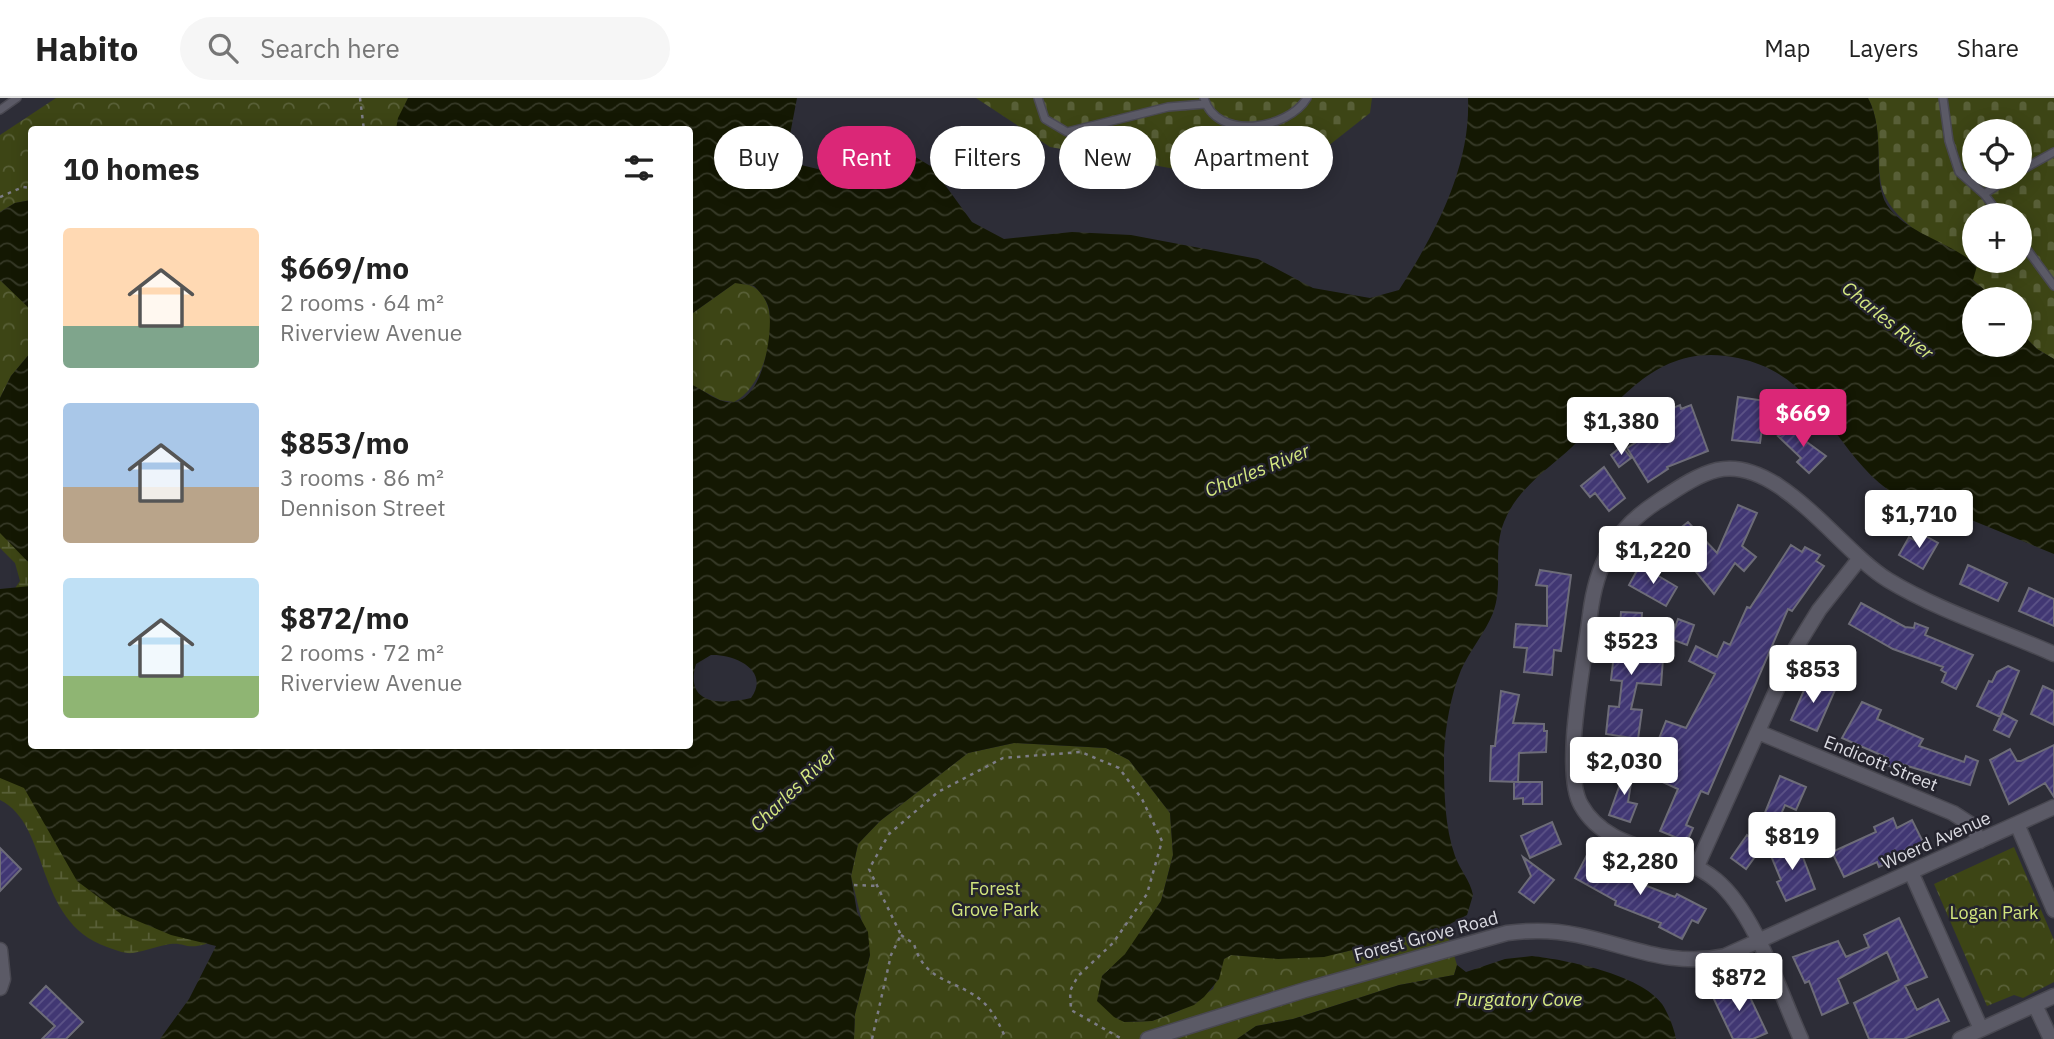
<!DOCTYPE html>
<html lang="en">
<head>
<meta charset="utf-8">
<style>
	body { margin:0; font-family:"IBM Plex Sans",sans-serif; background:#f6f6f6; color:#222; height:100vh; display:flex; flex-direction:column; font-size:26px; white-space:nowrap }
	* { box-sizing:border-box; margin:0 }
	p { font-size:23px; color:#767676 }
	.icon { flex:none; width:38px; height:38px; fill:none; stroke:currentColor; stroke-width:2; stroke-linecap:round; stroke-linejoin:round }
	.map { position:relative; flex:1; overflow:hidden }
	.details { position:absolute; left:28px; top:28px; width:665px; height:623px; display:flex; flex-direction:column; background:#fff; border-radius:7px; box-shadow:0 4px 18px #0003 }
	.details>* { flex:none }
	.top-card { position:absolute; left:714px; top:28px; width:665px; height:63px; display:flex; gap:14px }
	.controls { position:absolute; left:1962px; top:21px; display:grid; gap:14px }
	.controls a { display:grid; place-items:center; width:70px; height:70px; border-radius:50%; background:#fff; box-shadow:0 4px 18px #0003; font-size:35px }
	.price { position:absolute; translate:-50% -60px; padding:0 16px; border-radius:7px; background:#fff; color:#222; font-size:23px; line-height:46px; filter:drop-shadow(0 2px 4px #0008) }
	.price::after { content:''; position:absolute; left:50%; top:42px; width:21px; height:16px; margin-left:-10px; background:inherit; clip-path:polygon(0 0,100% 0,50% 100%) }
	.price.on { background:#db2777; color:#fff }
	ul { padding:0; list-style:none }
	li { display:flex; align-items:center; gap:21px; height:175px; padding:0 35px }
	li span { display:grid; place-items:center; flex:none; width:196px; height:140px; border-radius:7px; color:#555 }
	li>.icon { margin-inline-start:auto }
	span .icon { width:84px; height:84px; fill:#fffc; stroke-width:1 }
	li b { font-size:30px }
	h2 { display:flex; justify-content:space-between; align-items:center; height:84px; padding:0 35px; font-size:30px }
	.chip { padding:0 24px; border-radius:32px; background:#fff; box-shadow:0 4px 18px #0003; font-size:24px; line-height:63px }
	.chip.on { background:#db2777; color:#fff }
	header { display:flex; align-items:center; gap:42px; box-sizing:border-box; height:98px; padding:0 35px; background:#fff; border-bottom:2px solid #e0e0e0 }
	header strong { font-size:33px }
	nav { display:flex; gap:38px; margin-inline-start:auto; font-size:24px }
	.search { width:490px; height:63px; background:#f6f6f6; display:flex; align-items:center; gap:18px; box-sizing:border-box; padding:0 24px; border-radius:38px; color:#767676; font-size:26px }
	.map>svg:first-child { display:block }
	.wetland { fill:url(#wetland-marsh) }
	.cemetery { fill:url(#cemetery-stones); fill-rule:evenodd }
	.park { fill:url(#park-crowns) }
	.water { fill:url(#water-waves); fill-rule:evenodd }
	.building { fill:url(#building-hatch); stroke:#6d6c78; stroke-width:2 }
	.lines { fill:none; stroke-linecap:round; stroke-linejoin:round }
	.lane-casing { stroke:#494851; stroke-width:10 }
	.street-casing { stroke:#494851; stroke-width:17 }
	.path { stroke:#7d7d86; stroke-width:2.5; stroke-dasharray:3.5 5; stroke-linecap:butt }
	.lane { stroke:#5b5a66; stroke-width:7 }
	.street { stroke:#5b5a66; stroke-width:14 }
	.labels { text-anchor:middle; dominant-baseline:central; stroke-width:5; stroke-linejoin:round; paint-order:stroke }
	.street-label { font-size:18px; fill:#dbdbe2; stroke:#24232d }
	.park-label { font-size:18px; fill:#d2e57e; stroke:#24232d }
	.water-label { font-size:19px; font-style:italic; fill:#d4e881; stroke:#24232d }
</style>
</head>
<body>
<header>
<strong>Habito</strong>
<div class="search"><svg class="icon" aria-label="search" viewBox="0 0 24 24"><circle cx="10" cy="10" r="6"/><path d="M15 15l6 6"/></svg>Search here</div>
<nav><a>Map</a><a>Layers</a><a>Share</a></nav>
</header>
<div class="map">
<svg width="2054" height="941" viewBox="0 0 2054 941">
	<defs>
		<pattern id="wetland-marsh" width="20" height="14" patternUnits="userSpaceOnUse" patternTransform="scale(1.75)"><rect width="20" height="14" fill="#3d4515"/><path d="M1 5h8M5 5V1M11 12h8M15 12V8" fill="none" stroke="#585f37"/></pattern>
		<pattern id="cemetery-stones" width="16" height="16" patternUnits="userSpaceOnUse" patternTransform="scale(1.75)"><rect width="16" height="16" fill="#3d4515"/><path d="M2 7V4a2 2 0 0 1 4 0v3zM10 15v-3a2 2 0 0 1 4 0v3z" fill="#585f37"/></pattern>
		<pattern id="park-crowns" width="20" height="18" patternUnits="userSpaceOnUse" patternTransform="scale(1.75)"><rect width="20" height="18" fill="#3d4515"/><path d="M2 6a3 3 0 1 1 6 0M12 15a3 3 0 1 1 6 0" fill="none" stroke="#585f37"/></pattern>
		<pattern id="water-waves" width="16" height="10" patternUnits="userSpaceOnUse" patternTransform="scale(1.75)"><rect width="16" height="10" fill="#141803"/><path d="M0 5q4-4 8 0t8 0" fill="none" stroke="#363927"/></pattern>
		<pattern id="building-hatch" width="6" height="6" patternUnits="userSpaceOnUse" patternTransform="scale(1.75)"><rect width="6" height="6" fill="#413773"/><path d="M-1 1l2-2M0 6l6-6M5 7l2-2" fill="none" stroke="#5c5387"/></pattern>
	</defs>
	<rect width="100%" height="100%" fill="#2d2d37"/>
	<path class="wetland" d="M 31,254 L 32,648 L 210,820 L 206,846 C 185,852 185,844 170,846 C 157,848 146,853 133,855 C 125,856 115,852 107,849 C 33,823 51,727 0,702 L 0,500 L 11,496 L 20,483 L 15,465 L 0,450 L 0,335 Z"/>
	<path class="cemetery" d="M 976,0 L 1372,0 L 1370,15 L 1323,52 L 1287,73 L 1238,82 L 1050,49 Z
		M 1868,0 L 2054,0 L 2054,261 L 2037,251 L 2020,234 L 2020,201 L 1995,201 L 1973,182 L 1971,162 C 1936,147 1883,121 1880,79 C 1877,53 1881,24 1868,0 ZM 1974,33 L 2020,33 L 2020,79 L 1974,79 ZM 1974,117 L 2020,117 L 2020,163 L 1974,163 Z"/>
	<path class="park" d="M 56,0 L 408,0 L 396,31 L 32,32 L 31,102 L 15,105 L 0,114 L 0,37 Z
		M 0,182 L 32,212 L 31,254 L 11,278 L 0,300 Z
		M 735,185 C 792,182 772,286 734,304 L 720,302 L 690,286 L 690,217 Z
		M 1014,645 L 1106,650 L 1129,662 L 1170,715 L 1173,757 L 1161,803 L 1126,856 L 1102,878 L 1124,924 L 1152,923 L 1179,913 L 1213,891 L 1224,861 L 1231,857 L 1263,859 L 1340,855 L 1437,831 L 1447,835 L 1457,867 L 1454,877 L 1399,887 L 1293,921 L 1256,928 L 1237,941 L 854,941 L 855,916 L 870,857 L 851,778 L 858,746 L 880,723 L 968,655 Z
		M 2014,749 L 2054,842 L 2054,884 L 2023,900 L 2014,897 L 1987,908 L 1934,786 Z"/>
	<path class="water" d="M 408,0 L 797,0 L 788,47 L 801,67 L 826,73 L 847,48 L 876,35 L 932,69 L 972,124 L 1004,141 L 1072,134 L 1131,137 L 1258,161 L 1313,190 L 1370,200 L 1399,192 C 1435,136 1471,69 1468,0 L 1868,0 C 1887,35 1871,81 1887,107 C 1906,136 1954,145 1977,168 L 1973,182 L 1995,201 L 1974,201 L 1974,247 L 2020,247 L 2020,234 L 2037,251 L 2054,261 L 2054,456 C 2024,444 1994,431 1964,419 C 1941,411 1919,412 1897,398 C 1833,358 1823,278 1738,260 C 1658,243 1622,302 1572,349 C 1547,372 1517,391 1504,424 C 1492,453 1504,486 1493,515 C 1485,535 1470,552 1461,572 C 1451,596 1445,630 1444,656 C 1444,689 1444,727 1455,758 C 1460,772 1470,782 1473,797 L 1467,817 L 1450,826 L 1447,835 L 1437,831 L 1324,859 L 1278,861 L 1231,857 L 1224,861 L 1219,881 L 1204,899 L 1194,907 L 1152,923 L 1124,924 L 1114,919 L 1097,903 L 1102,878 L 1125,856 L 1161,803 L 1173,757 L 1170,715 L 1129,662 L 1106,650 L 1014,645 L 968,655 L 880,723 L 858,746 L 851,778 L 857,814 L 868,834 L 870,857 L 855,916 L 854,941 L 160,941 L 189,901 L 216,848 L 171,837 L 121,816 L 77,783 L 24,690 L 0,680 L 0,491 L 31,488 L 32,648 L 690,648 L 690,286 C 703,291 719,307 735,304 C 764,298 773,234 769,211 C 767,202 761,195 754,188 L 735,185 L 690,217 L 690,32 L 396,31 L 398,20 ZM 711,557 C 734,556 771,572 751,600 C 721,607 684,607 696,566 Z
		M 31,102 L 32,102 L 31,212 L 0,182 L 0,114 L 15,105 Z
		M 31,254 L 31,467 L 0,435 L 0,300 L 11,278 Z
		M 1532,858 C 1566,862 1640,876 1662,906 C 1668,915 1674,930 1676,941 L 1237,941 L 1256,928 L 1293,921 L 1399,887 L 1454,877 L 1457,867 L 1466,874 L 1505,861 Z"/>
	<path class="building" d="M 1738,299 L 1766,303 L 1760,345 L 1732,342 Z
		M 1680,307 L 1681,311 L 1691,307 L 1708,353 L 1667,369 L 1668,371 L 1648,384 L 1627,350 L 1662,328 L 1658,316 Z
		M 1797,328 L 1804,342 L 1826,358 L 1809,375 L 1797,364 L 1801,360 L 1778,338 Z
		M 1622,348 L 1631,360 L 1619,369 L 1611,357 Z
		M 1604,369 L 1625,400 L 1609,413 L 1595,395 L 1590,399 L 1581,388 Z
		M 1738,407 L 1757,415 L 1742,448 L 1756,459 L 1744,473 L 1735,465 L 1714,496 L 1688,464 L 1688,458 L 1692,455 L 1678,432 L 1688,424 L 1717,455 Z
		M 1920,435 L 1938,445 L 1923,471 L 1899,457 L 1909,439 L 1916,443 Z
		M 1791,447 L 1802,454 L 1805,449 L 1820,457 L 1816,463 L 1824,468 L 1792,513 L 1788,511 L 1708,696 L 1701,693 L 1686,727 L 1693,730 L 1687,744 L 1660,733 L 1678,691 L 1645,676 L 1666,623 L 1686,630 L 1715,576 L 1689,563 L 1696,548 L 1717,559 L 1724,544 L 1730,547 L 1747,509 L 1750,510 Z
		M 1640,467 L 1677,489 L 1666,508 L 1629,487 Z
		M 1968,467 L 2007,485 L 1998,503 L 1960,486 Z
		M 1540,472 L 1571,477 L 1561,553 L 1554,552 L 1552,577 L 1524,574 L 1527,550 L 1514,549 L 1516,526 L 1547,528 L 1547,488 L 1536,487 Z
		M 2029,490 L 2054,501 L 2054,528 L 2019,513 Z
		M 1861,505 L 1905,529 L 1914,530 L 1915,525 L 1928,530 L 1925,537 L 1973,557 L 1956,591 L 1942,584 L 1946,575 L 1941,572 L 1943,569 L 1893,551 L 1849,526 Z
		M 1621,514 L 1642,515 L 1639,559 L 1663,561 L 1661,587 L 1637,585 L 1631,611 L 1642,612 L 1638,641 L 1606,636 L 1609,608 L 1619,609 L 1622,583 L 1611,582 L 1614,556 L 1618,556 Z
		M 1678,521 L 1694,527 L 1687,547 L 1671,541 Z
		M 2008,568 L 2019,573 L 2000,619 L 1977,608 L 1989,583 L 1992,584 L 1997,574 Z
		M 1809,581 L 1835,592 L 1817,633 L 1791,622 Z
		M 2043,588 L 2054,593 L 2054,627 L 2031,616 Z
		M 1501,593 L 1519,597 L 1513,625 L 1544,626 L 1544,633 L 1547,633 L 1546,654 L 1519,655 L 1518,684 L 1490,683 L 1491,648 L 1495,648 Z
		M 1862,604 L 1881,612 L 1877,621 L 1923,641 L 1919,648 L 1964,664 L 1966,658 L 1978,663 L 1970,687 L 1901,666 L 1898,672 L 1885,666 L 1888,660 L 1842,640 Z
		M 2002,615 L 2017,623 L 2009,639 L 1994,632 Z
		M 2054,647 L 2054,699 L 2045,685 L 2009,706 L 1990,662 L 2010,651 L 2017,663 L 2021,663 Z
		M 1628,664 L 1634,666 L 1628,704 L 1637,706 L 1630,724 L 1609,717 Z
		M 1780,678 L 1806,689 L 1796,712 L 1785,707 L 1767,748 L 1765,745 L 1746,771 L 1731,760 L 1747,737 L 1750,740 L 1759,720 L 1762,722 Z
		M 1514,684 L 1542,684 L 1542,706 L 1523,706 L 1523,700 L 1514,701 Z
		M 1893,720 L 1897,730 L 1912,722 L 1925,748 L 1879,769 L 1877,764 L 1844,779 L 1832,754 L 1876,734 L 1874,729 Z
		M 1552,724 L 1561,746 L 1530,760 L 1521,738 Z
		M 1786,745 L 1789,753 L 1799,749 L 1815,791 L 1786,803 L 1777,784 L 1781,782 L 1769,753 Z
		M 0,750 L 21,771 L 0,793 Z
		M 1589,753 L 1610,764 L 1606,772 L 1675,799 L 1677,796 L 1706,811 L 1698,825 L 1692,822 L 1682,841 L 1659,829 L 1661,825 L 1615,807 L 1616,803 L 1575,780 Z
		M 1523,759 L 1554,782 L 1534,805 L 1519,794 L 1531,778 Z
		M 1899,820 L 1927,879 L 1905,888 L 1917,912 L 1938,901 L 1949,923 L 1904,941 L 1869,941 L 1854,905 L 1899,882 L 1887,854 L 1838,881 L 1848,905 L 1822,917 L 1809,883 L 1805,885 L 1793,859 L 1838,843 L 1846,859 L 1869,849 L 1864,837 Z
		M 1736,885 L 1737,888 L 1742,886 L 1748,895 L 1767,935 L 1753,941 L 1733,941 L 1712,897 Z
		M 46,888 L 83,924 L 66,941 L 42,941 L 55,928 L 30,905 Z"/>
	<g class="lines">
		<g class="lane-casing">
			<path id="lane" d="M 1038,0 L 1045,21 L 1067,34 L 1168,9 L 1205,6
				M 1204,0 C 1216,43 1288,32 1307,0
				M 1943,0 L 1949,43 L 1959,74 L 1984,96 L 2000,117
				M 0,12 L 17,0
				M 2020,73 L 2054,54
				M 1984,96 L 2010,79
				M 2020,142 L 2054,188"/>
		</g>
		<g class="street-casing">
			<path id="street" d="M 1758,634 L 1953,715 L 1970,726 L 1980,743
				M 2017,726 L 2054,812
				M 1697,768 L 1795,551 L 1819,512 L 1860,460
				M 1911,774 L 1981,931
				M 0,852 L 3,881 L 0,890
				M 2035,907 L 2051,941
				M 1148,941 L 1305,892 L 1507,835 C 1530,832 1554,832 1577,837 C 1628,847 1671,870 1725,858 L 2054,709
				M 1801,941 C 1780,895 1755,814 1716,782 C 1675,748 1609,757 1581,707 C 1561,672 1585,560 1590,517 C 1596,467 1614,432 1657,404 C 1674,393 1696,377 1717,372 C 1779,358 1839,452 1888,482 C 1939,513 2000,532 2054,556
				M 1960,941 L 2054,898"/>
		</g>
		<path class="path" d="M 360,0 L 364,32
			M 0,99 L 23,89 L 32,90
			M 854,787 L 879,788
			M 901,837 L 914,846 C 925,886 958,881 983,904 C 994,914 1000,928 1006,941
			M 872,941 L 891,857 L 901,837 L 869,771 L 889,736 L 938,694 L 1003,660 L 1081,654 L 1119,670 L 1142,701 L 1162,743 L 1147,796 L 1113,845 L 1078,878 L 1070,893 L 1071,912 L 1122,941"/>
		<use href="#lane" class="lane"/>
		<use href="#street" class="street"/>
	</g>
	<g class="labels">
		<g class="street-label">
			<text transform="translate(1881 665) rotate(22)">Endicott Street</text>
			<text transform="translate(1936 742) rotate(-24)">Woerd Avenue</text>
			<text transform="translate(1426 838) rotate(-15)">Forest Grove Road</text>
		</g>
		<g class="park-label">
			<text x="995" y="790">Forest<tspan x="995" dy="21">Grove Park</tspan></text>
			<text x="1994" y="814">Logan Park</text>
		</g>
		<g class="water-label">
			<text transform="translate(1888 222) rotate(39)">Charles River</text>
			<text transform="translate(1257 372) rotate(-22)">Charles River</text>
			<text transform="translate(793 691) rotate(-44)">Charles River</text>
			<text x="1519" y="901">Purgatory Cove</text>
		</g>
	</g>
</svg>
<div class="controls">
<a><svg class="icon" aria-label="locate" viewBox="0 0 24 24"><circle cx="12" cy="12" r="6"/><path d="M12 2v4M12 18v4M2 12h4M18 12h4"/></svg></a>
<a>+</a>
<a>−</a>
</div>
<b class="price on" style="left:1803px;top:351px">$669</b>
<b class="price" style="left:1621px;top:359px">$1,380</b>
<b class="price" style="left:1919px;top:452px">$1,710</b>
<b class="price" style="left:1653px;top:488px">$1,220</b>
<b class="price" style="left:1631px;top:579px">$523</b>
<b class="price" style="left:1813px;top:607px">$853</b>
<b class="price" style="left:1624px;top:699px">$2,030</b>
<b class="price" style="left:1792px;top:774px">$819</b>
<b class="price" style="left:1640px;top:799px">$2,280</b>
<b class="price" style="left:1739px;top:915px">$872</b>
<div class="top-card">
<a class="chip">Buy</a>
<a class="chip on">Rent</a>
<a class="chip">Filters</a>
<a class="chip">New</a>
<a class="chip">Apartment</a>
</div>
<section class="details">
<h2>10 homes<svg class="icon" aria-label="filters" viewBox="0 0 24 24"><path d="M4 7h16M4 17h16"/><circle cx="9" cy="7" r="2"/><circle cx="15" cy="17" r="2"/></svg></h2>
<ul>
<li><span style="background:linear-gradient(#ffd9b3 70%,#7fa58c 0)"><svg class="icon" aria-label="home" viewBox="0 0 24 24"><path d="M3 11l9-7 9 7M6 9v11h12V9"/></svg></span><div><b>$669/mo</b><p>2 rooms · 64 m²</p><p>Riverview Avenue</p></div></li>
<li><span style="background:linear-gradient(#a9c7e8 60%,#b9a48a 0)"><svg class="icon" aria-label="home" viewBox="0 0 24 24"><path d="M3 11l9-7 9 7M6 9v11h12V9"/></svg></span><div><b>$853/mo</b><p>3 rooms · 86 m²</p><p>Dennison Street</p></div></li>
<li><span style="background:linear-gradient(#bfe0f5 70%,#8fb573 0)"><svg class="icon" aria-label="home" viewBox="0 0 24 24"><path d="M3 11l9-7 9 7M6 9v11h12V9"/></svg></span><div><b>$872/mo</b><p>2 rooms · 72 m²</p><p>Riverview Avenue</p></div></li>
</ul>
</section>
</div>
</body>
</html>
